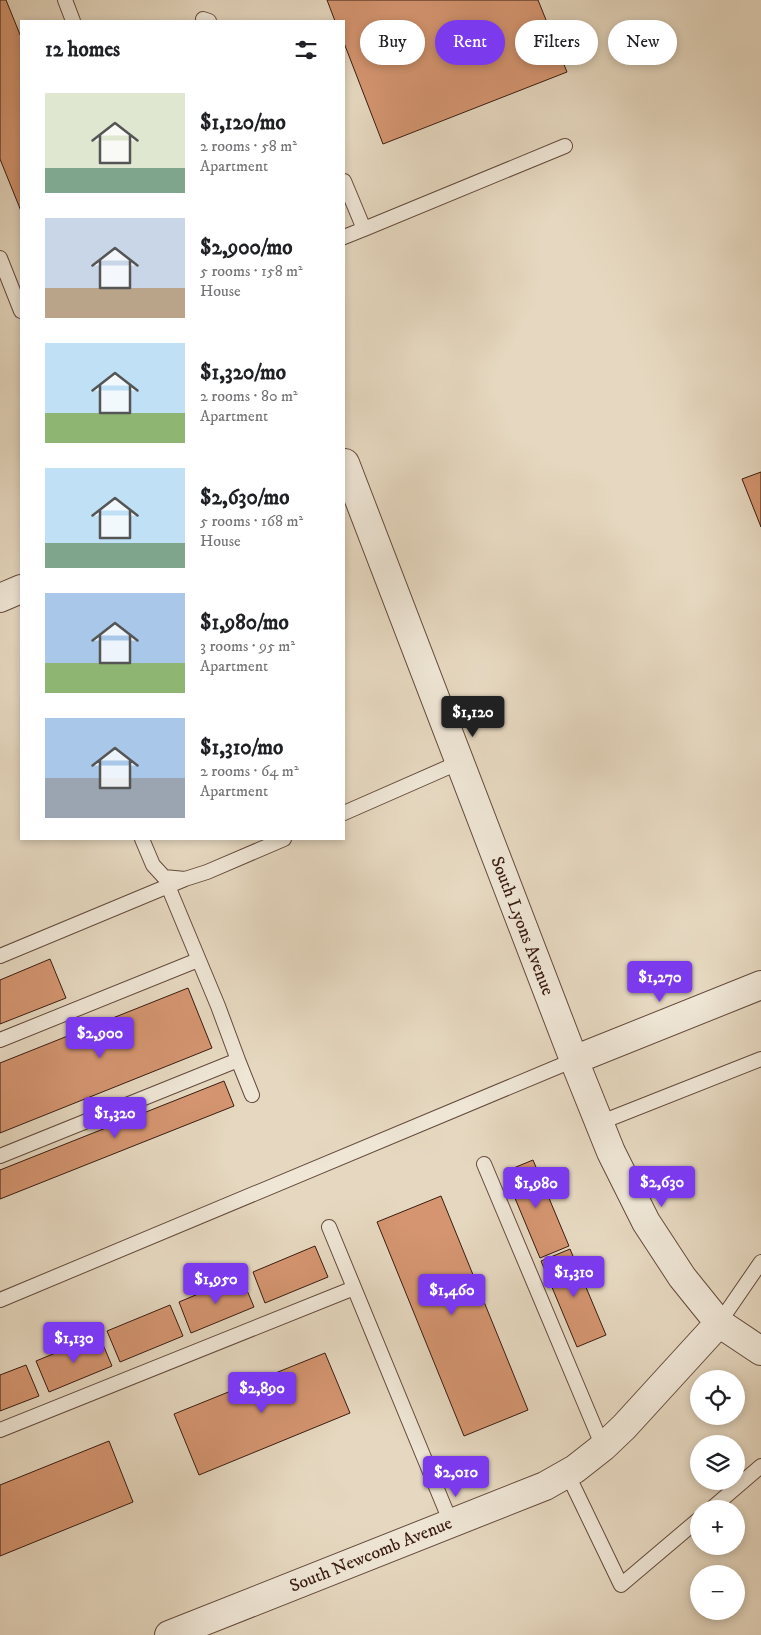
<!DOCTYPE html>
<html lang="en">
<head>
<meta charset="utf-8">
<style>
	body { margin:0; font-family:"IM FELL DW Pica",serif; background:#f2f2f2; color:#202124; height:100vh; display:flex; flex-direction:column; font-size:19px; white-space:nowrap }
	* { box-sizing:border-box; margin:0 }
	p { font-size:16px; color:#757577 }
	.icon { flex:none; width:28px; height:28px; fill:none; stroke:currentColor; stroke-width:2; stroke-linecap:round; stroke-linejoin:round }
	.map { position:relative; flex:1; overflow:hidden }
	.details { position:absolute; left:20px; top:20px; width:325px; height:820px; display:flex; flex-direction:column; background:#fff; border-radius:0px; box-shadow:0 2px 8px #0003 }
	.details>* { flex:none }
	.banner { position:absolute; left:360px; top:20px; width:325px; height:45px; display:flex; gap:10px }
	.fabs { position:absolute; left:690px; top:1370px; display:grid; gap:10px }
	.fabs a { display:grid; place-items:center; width:55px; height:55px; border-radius:50%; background:#fff; box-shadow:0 2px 8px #0003; font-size:25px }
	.price { position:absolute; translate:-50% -42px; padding:0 11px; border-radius:5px; background:#7c3aed; color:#fff; font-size:16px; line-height:32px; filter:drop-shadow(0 1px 2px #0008) }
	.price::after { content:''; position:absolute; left:50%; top:30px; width:15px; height:11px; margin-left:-8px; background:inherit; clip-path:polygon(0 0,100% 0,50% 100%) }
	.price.on { background:#222; color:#fff }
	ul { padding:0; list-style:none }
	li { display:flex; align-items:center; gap:15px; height:125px; padding:0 25px }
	li span { display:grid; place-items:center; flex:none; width:140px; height:100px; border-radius:0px; color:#555 }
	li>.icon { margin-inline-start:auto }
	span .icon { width:60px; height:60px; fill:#fffc; stroke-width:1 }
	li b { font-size:21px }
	h2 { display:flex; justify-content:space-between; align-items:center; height:60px; padding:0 25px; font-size:21px }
	.tag { padding:0 18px; border-radius:22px; background:#fff; box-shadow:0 2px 8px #0003; font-size:18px; line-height:45px }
	.tag.on { background:#7c3aed; color:#fff }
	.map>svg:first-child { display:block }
	.building { fill:#d49570; stroke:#391b10 }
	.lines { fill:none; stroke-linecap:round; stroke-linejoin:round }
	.lane-casing { stroke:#644a3c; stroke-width:16 }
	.street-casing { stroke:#644a3c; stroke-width:30 }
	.lane { stroke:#efe6d6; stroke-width:14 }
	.street { stroke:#efe6d6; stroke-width:28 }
	.labels { text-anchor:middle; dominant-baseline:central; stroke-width:4; stroke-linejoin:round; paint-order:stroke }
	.street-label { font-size:18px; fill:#391b10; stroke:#efe6d6 }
</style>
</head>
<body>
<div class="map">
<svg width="761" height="1635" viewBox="0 0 761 1635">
	<rect width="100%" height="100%" fill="#e6d8c0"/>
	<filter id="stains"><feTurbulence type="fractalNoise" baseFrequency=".004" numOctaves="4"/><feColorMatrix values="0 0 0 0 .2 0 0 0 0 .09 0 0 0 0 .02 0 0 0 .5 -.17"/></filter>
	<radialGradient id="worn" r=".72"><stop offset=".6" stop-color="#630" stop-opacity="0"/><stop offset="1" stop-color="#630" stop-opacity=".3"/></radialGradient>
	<path class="building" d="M 0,0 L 6,0 L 21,37 L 21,211 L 0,159 Z
		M 327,0 L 538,0 L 567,72 L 383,144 L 344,43 L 344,21 L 335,21 Z
		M 761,472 L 761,527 L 742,479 Z
		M 50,959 L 66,998 L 0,1024 L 0,980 Z
		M 188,988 L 212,1048 L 0,1133 L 0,1063 Z
		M 224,1081 L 234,1106 L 0,1199 L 0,1170 Z
		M 533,1160 L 569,1246 L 540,1258 L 504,1172 Z
		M 441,1196 L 528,1410 L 464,1436 L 377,1222 Z
		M 315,1246 L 328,1277 L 265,1303 L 253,1272 Z
		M 570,1249 L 606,1335 L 577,1347 L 541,1261 Z
		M 241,1276 L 254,1307 L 191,1333 L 179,1302 Z
		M 170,1305 L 183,1336 L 120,1362 L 107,1331 Z
		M 99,1335 L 112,1366 L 49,1392 L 36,1361 Z
		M 325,1353 L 350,1413 L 199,1475 L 174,1414 Z
		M 26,1365 L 39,1396 L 0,1411 L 0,1375 Z
		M 109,1441 L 133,1502 L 0,1556 L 0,1485 Z"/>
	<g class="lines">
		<g class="lane-casing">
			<path id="lane" d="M 65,0 L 73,21
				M 203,19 L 209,21
				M 344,181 L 364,229 L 344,237
				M 364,229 L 565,146
				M 0,258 L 21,311
				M 344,813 L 460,762
				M 142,839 L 153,865 L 164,877 L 185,879 L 207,872 L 284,839
				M 0,956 L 185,879
				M 0,1040 L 198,960
				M 238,1060 L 252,1095
				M 599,1123 L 761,1059
				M 0,1156 L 238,1060 L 218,1006 L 168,886
				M 484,1164 L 603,1447
				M 329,1227 L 451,1523
				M 0,1300 L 574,1060
				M 719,1323 L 761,1262
				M 0,1430 L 354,1288
				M 567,1473 L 621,1585 L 699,1519
				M 711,1509 L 761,1466"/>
		</g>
		<g class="street-casing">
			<path id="street" d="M 344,463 L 345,463 L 574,1060 L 611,1152 L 646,1222 L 682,1277 L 719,1323 L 761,1351
				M 0,598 L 21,589
				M 574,1060 L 761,985
				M 169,1635 L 545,1486 L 575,1469 L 603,1447 L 624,1427 L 719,1323"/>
		</g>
		<use href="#lane" class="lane"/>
		<use href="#street" class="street"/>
	</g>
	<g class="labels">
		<g class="street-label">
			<text transform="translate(522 926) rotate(69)">South Lyons Avenue</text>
			<text transform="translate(371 1555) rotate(-22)">South Newcomb Avenue</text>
		</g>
	</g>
	<rect width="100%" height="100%" filter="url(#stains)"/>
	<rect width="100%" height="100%" fill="url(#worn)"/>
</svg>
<div class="fabs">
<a><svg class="icon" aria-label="locate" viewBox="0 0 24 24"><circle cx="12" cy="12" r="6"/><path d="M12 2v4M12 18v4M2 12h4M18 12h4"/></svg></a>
<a><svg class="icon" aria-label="layers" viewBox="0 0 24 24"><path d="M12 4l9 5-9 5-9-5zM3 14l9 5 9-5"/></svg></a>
<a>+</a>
<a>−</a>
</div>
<b class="price on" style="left:473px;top:738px">$1,120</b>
<b class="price" style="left:660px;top:1003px">$1,270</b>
<b class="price" style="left:100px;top:1059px">$2,900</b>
<b class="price" style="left:115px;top:1139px">$1,320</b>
<b class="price" style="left:662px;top:1208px">$2,630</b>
<b class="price" style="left:536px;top:1209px">$1,980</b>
<b class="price" style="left:574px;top:1298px">$1,310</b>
<b class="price" style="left:216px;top:1305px">$1,950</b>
<b class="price" style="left:452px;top:1316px">$1,460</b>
<b class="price" style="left:74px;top:1364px">$1,130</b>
<b class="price" style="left:262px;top:1414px">$2,890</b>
<b class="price" style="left:456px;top:1498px">$2,010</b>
<div class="banner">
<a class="tag">Buy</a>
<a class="tag on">Rent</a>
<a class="tag">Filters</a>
<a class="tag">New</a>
</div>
<section class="details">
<h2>12 homes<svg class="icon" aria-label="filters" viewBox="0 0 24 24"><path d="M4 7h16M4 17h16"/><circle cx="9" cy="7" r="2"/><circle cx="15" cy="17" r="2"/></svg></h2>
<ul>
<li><span style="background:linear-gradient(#dfe7d0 75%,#7fa58c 0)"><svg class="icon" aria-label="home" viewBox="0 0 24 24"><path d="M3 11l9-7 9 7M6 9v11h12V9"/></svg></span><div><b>$1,120/mo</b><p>2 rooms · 58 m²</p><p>Apartment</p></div></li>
<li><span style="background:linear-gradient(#c9d6e8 70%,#b9a48a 0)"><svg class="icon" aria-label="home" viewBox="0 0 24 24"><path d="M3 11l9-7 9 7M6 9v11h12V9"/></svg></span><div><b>$2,900/mo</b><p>5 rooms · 158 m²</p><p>House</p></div></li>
<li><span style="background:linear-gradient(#bfe0f5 70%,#8fb573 0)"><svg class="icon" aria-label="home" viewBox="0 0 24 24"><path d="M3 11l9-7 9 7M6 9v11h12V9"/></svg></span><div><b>$1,320/mo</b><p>2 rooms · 80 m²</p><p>Apartment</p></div></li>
<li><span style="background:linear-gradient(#bfe0f5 75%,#7fa58c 0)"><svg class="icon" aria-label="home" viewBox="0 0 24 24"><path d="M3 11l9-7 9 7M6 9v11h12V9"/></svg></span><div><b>$2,630/mo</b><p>5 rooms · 168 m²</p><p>House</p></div></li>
<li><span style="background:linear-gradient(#a9c7e8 70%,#8fb573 0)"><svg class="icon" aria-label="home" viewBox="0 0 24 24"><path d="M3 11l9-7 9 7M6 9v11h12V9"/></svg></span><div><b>$1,980/mo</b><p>3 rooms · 95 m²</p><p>Apartment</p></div></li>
<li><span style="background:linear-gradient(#a9c7e8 60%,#9aa5b1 0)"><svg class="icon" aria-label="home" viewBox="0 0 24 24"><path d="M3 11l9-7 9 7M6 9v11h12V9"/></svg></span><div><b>$1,310/mo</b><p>2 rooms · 64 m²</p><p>Apartment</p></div></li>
</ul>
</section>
</div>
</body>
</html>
